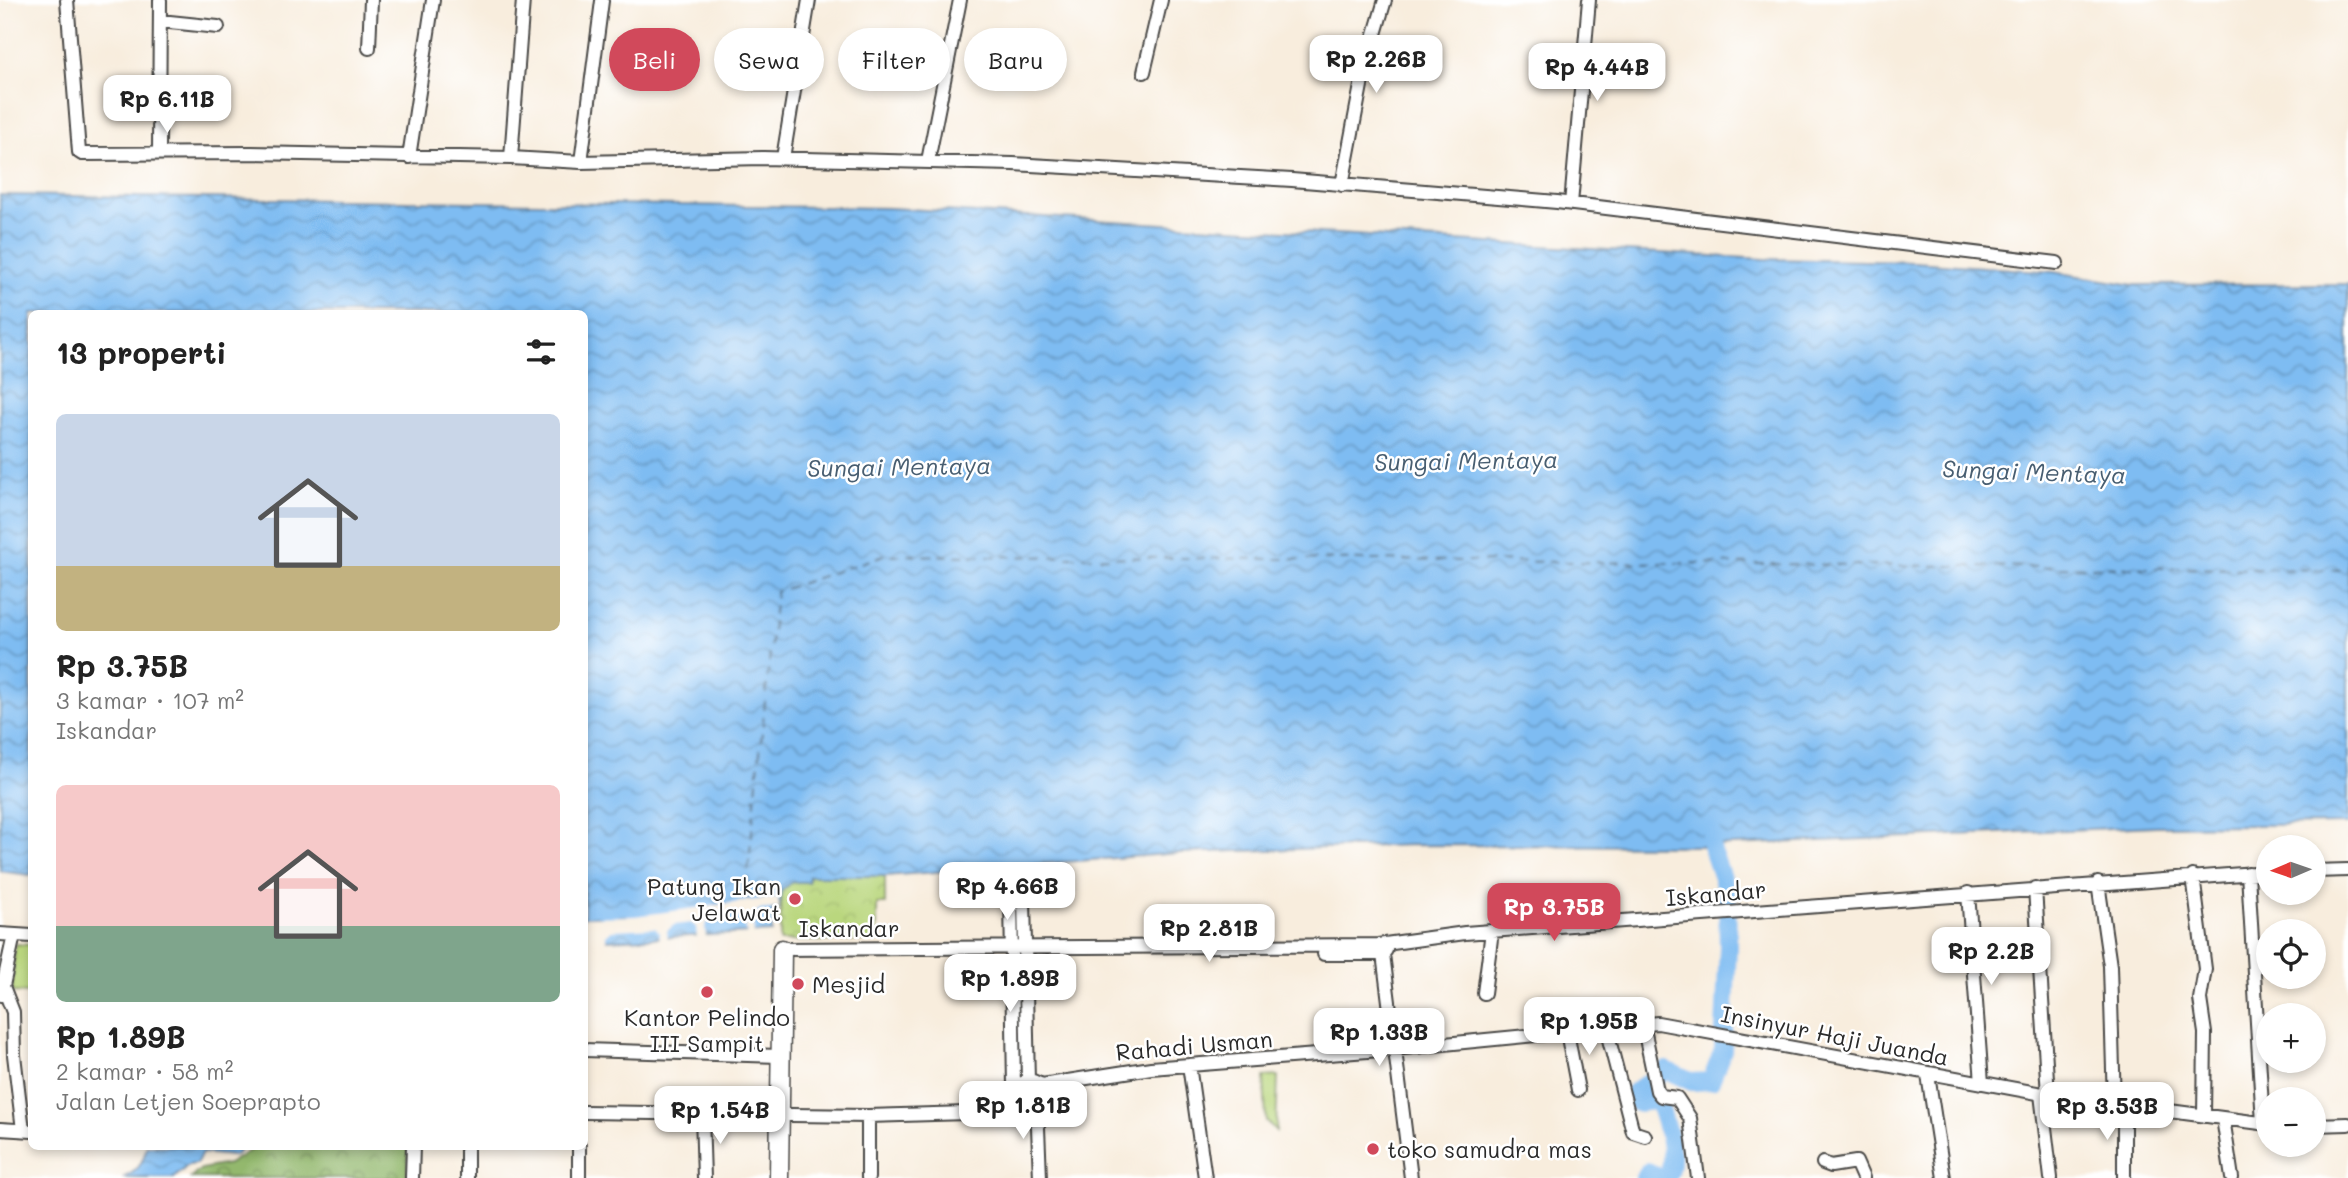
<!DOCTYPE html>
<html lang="id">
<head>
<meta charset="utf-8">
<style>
	body { margin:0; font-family:Mali,sans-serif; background:#f6f6f6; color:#222; height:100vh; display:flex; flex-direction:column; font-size:26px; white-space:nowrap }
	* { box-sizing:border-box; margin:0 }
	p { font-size:23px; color:#767676 }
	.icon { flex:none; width:38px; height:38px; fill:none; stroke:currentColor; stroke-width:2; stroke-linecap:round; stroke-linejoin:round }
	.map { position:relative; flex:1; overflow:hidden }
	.sheet { position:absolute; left:28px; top:310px; width:560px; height:840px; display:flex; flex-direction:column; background:#fff; border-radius:10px; box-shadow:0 4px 10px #0003 }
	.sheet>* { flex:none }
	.banner { position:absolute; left:609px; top:28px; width:665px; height:63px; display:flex; gap:14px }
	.needle { width:46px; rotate:268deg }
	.tools { position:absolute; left:2256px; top:835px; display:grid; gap:14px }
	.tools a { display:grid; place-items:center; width:70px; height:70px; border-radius:50%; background:#fff; box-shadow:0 4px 10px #0003; font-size:35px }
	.price { position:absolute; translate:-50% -60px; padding:0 16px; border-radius:14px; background:#fff; color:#222; font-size:23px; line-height:46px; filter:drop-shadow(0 2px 4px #0008) }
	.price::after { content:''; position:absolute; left:50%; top:42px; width:21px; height:16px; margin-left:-10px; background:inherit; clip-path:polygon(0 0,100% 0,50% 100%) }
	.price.selected { background:#d1495b; color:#fff }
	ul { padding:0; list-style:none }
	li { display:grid; align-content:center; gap:14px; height:371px; padding:0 28px }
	li span { display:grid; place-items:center; height:217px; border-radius:10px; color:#555 }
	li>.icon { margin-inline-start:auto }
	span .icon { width:126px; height:126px; fill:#fffc; stroke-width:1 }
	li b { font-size:30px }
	h2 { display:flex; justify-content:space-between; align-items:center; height:84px; padding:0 28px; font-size:30px }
	.pill { padding:0 24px; border-radius:32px; background:#fff; box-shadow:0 4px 10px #0003; font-size:24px; line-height:63px }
	.pill.selected { background:#d1495b; color:#fff }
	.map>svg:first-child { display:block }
	.grass { fill:#bad77e; stroke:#728154; stroke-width:2 }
	.forest { fill:url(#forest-crowns); stroke:#5f724c; stroke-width:2 }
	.park { fill:url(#park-crowns); stroke:#728154; stroke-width:2 }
	.water { fill:url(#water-waves); stroke:#54748e; stroke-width:2 }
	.pier { fill:#f8eddd }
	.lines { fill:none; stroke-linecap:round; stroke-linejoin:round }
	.river { stroke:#7ebcf2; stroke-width:18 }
	.ferry { stroke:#485e71; stroke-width:2; stroke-dasharray:9 7; stroke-linecap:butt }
	.minor-casing { stroke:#4a4846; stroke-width:16 }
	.highway-casing { stroke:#4a4846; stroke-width:21 }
	.minor { stroke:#fff; stroke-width:12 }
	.highway { stroke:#fff; stroke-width:18 }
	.poi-dot { fill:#d1495b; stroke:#fff; stroke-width:2.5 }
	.labels { text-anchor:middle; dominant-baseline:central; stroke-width:5; stroke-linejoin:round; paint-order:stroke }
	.poi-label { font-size:23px; fill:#2b2b2b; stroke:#fff; text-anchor:start }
	.street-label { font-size:23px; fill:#2b2b2b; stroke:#fff }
	.water-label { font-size:24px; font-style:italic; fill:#485e71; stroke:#fff }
</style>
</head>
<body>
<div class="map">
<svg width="2348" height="1178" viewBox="0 0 2348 1178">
	<defs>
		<pattern id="forest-crowns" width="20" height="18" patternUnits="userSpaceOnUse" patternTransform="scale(1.75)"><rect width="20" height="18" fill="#93b86d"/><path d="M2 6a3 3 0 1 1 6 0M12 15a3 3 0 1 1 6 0" fill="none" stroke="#78965a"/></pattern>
		<pattern id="park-crowns" width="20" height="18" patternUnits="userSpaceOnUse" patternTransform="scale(1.75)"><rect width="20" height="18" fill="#bad77e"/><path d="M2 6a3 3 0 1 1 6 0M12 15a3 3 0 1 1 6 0" fill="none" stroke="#a0b96d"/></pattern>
		<pattern id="water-waves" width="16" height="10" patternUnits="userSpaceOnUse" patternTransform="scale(1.75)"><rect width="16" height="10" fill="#7ebcf2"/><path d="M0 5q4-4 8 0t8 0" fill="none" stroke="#6799c4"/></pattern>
	</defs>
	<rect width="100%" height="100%" fill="#fff"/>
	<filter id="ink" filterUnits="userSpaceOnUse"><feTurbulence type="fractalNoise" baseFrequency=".0143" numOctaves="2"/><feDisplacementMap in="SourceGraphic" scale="14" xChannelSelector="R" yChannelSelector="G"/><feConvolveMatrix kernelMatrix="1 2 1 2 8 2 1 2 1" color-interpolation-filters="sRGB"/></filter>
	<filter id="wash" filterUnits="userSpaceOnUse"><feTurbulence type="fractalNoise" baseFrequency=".00686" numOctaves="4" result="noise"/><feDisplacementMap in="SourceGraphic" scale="28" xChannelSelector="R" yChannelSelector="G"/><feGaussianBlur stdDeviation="1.57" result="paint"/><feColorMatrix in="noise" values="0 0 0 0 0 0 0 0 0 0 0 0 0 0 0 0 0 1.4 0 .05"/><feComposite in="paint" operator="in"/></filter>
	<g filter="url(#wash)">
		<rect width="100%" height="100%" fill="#f8eddd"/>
		<path class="grass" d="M 15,944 L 31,945 L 31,993 L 12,992 Z
			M 1278,1076 L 1276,1131 L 1266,1121 L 1264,1077 Z"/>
		<path class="forest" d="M 257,1146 L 408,1146 L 407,1178 L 191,1178 L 201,1169 L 228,1164 Z"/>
		<path class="park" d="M 809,876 L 885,876 L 885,904 L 877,904 L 877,941 L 780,941 L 781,891 L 792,882 L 808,882 Z"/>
		<path class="water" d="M 0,195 L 890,208 L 1764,259 L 1915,262 L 2054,272 L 2134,285 L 2348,284 L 2348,824 L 2155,826 L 1711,846 L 1414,845 L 1179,853 L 885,876 L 809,876 L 808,882 L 792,882 L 781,891 L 779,909 L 772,910 L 772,932 L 606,940 L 598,917 L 584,917 L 584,313 L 32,313 L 31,875 L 0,871 Z
			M 147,1146 L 244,1146 L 234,1156 L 202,1153 L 196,1164 L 188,1165 L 174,1178 L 123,1178 C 139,1171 143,1162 147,1146 Z"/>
		<path class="pier" d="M 778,897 L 779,908 L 758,910 L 753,917 L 754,936 L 747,936 L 744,917 L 737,914 L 712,917 L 705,926 L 706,938 L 697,938 L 696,927 L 691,923 L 674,925 L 667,931 L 668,939 L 660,939 L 659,932 L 655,928 L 612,930 L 606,935 L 606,943 L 596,920 L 584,920 L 585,917 L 635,916 Z"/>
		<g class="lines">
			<path class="river" d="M 1644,1178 L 1647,1172 L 1662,1177 L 1669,1173 C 1676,1150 1666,1126 1659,1104 L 1653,1101 L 1637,1103 L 1633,1100 L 1634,1092 L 1666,1070 L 1692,1082 L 1711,1081 L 1723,1050 L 1728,947 L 1727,893 L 1711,846 L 1711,823"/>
			<path class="ferry" d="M 748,901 L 748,872 L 776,592 L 884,555 L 2348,570"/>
		</g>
	</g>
	<g filter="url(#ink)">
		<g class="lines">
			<g class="minor-casing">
				<path id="minor" d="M 67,0 L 79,152 L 82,154 L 251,153 L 511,158 L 581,162 L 763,158 L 1013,164 L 1292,180 L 1557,202 L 2057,263
					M 160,21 L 218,27
					M 369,48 L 371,0
					M 1144,72 L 1161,0
					M 159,152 L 160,0
					M 409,157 L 433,0
					M 511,158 L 523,0
					M 783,158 L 809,0
					M 928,161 L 960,0
					M 581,162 L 602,1
					M 1342,185 L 1363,75 L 1385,0
					M 1571,204 L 1589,0
					M 2314,871 L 2348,870
					M 2248,873 L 2263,1123
					M 2193,876 L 2205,969 L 2200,999 L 2205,1033 L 2204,1116
					M 2098,883 L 2110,966 L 2114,1104
					M 2035,888 L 2048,1095
					M 1968,893 L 1982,1083
					M 0,934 L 32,936
					M 782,949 L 1378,945 L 1465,933 L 2268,872
					M 1386,950 L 1383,954 L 1411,1178
					M 1324,954 L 1383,954
					M 4,989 L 13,1012 L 14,1055 L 23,1130
					M 1484,993 L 1492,931
					M 1,995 L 14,935
					M 1643,1024 L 1657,1091 L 1661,1096 L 1677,1098 L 1690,1118 L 1698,1178
					M 1606,1028 L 1633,1132 L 1645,1136
					M 1567,1032 L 1578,1090
					M 584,1050 L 780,1056
					M 1189,1065 L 1205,1178
					M 1928,1075 L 1944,1178
					M 1033,1081 L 1042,1085 L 1037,1102 L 1017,1106 L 1006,1103 C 1004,1089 1020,1082 1033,1081 Z
					M 1042,1085 L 1151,1068 L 1393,1049 L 1658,1023 L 2048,1095 L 2268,1124
					M 1014,1087 L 1011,899 L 1012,891 L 1017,886 L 1023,892 L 1024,899 L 1028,1081
					M 2041,1094 L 2051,1178
					M 1037,1102 L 1040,1178
					M 2124,1105 L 2124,1178
					M 584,1112 L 868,1116 L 967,1113 L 1006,1103
					M 702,1115 L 704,1178
					M 868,1116 L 868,1178
					M 2223,1118 L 2232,1178
					M 2314,1125 L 2348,1124
					M 0,1129 L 32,1131
					M 467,1146 L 467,1178
					M 579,1146 L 579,1178
					M 1823,1163 L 1831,1166 L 1856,1162 L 1863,1178
					M 412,1178 L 413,1146"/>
			</g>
			<g class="highway-casing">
				<path id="highway" d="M 779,1178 L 782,949"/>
			</g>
			<use href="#minor" class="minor"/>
			<use href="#highway" class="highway"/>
		</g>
	</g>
	<g class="poi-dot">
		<circle cx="795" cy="899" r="7"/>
		<circle cx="798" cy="984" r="7"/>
		<circle cx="707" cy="992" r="7"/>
		<circle cx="1373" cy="1149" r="7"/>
	</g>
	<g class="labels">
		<g class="poi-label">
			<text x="781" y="886" text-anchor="end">Patung Ikan<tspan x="781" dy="26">Jelawat</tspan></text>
			<text x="812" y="984">Mesjid</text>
			<text x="707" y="1017" text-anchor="middle">Kantor Pelindo<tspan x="707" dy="26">III Sampit</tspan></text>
			<text x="1387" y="1149">toko samudra mas</text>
		</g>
		<g class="street-label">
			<text transform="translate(1716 893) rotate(-5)">Iskandar</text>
			<text x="849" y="928">Iskandar</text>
			<text transform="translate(1835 1035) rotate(11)">Insinyur Haji Juanda</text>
			<text transform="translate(1194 1045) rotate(-5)">Rahadi Usman</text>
		</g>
		<g class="water-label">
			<text transform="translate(1466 460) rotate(-1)">Sungai Mentaya</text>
			<text transform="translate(899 466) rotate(-1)">Sungai Mentaya</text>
			<text transform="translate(2034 471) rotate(2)">Sungai Mentaya</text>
		</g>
	</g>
</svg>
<div class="tools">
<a><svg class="needle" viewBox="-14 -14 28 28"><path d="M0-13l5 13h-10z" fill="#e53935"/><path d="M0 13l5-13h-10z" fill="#767676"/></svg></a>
<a><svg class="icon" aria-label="locate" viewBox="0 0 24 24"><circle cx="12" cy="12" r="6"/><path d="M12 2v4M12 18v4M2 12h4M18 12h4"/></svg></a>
<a>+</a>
<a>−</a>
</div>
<b class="price" style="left:1376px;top:95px">Rp 2.26B</b>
<b class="price" style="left:1597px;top:103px">Rp 4.44B</b>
<b class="price" style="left:167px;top:135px">Rp 6.11B</b>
<b class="price" style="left:1007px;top:922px">Rp 4.66B</b>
<b class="price selected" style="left:1554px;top:943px">Rp 3.75B</b>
<b class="price" style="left:1209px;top:964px">Rp 2.81B</b>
<b class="price" style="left:1991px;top:987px">Rp 2.2B</b>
<b class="price" style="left:1010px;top:1014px">Rp 1.89B</b>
<b class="price" style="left:1589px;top:1057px">Rp 1.95B</b>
<b class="price" style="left:1379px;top:1068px">Rp 1.33B</b>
<b class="price" style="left:1023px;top:1141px">Rp 1.81B</b>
<b class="price" style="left:2107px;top:1142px">Rp 3.53B</b>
<b class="price" style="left:720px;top:1146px">Rp 1.54B</b>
<div class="banner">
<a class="pill selected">Beli</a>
<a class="pill">Sewa</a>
<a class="pill">Filter</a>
<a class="pill">Baru</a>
</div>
<section class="sheet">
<h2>13 properti<svg class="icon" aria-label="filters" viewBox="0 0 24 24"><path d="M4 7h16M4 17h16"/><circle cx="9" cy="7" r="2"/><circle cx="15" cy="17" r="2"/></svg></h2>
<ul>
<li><span style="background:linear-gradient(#c9d6e8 70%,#c2b280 0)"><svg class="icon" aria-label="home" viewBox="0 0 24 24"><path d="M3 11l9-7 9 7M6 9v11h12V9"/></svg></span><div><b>Rp 3.75B</b><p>3 kamar · 107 m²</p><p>Iskandar</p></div></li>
<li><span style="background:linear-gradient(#f6c9c9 65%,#7fa58c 0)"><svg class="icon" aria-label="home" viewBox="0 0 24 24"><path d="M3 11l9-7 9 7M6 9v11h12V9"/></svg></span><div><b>Rp 1.89B</b><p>2 kamar · 58 m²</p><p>Jalan Letjen Soeprapto</p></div></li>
</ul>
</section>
</div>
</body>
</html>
